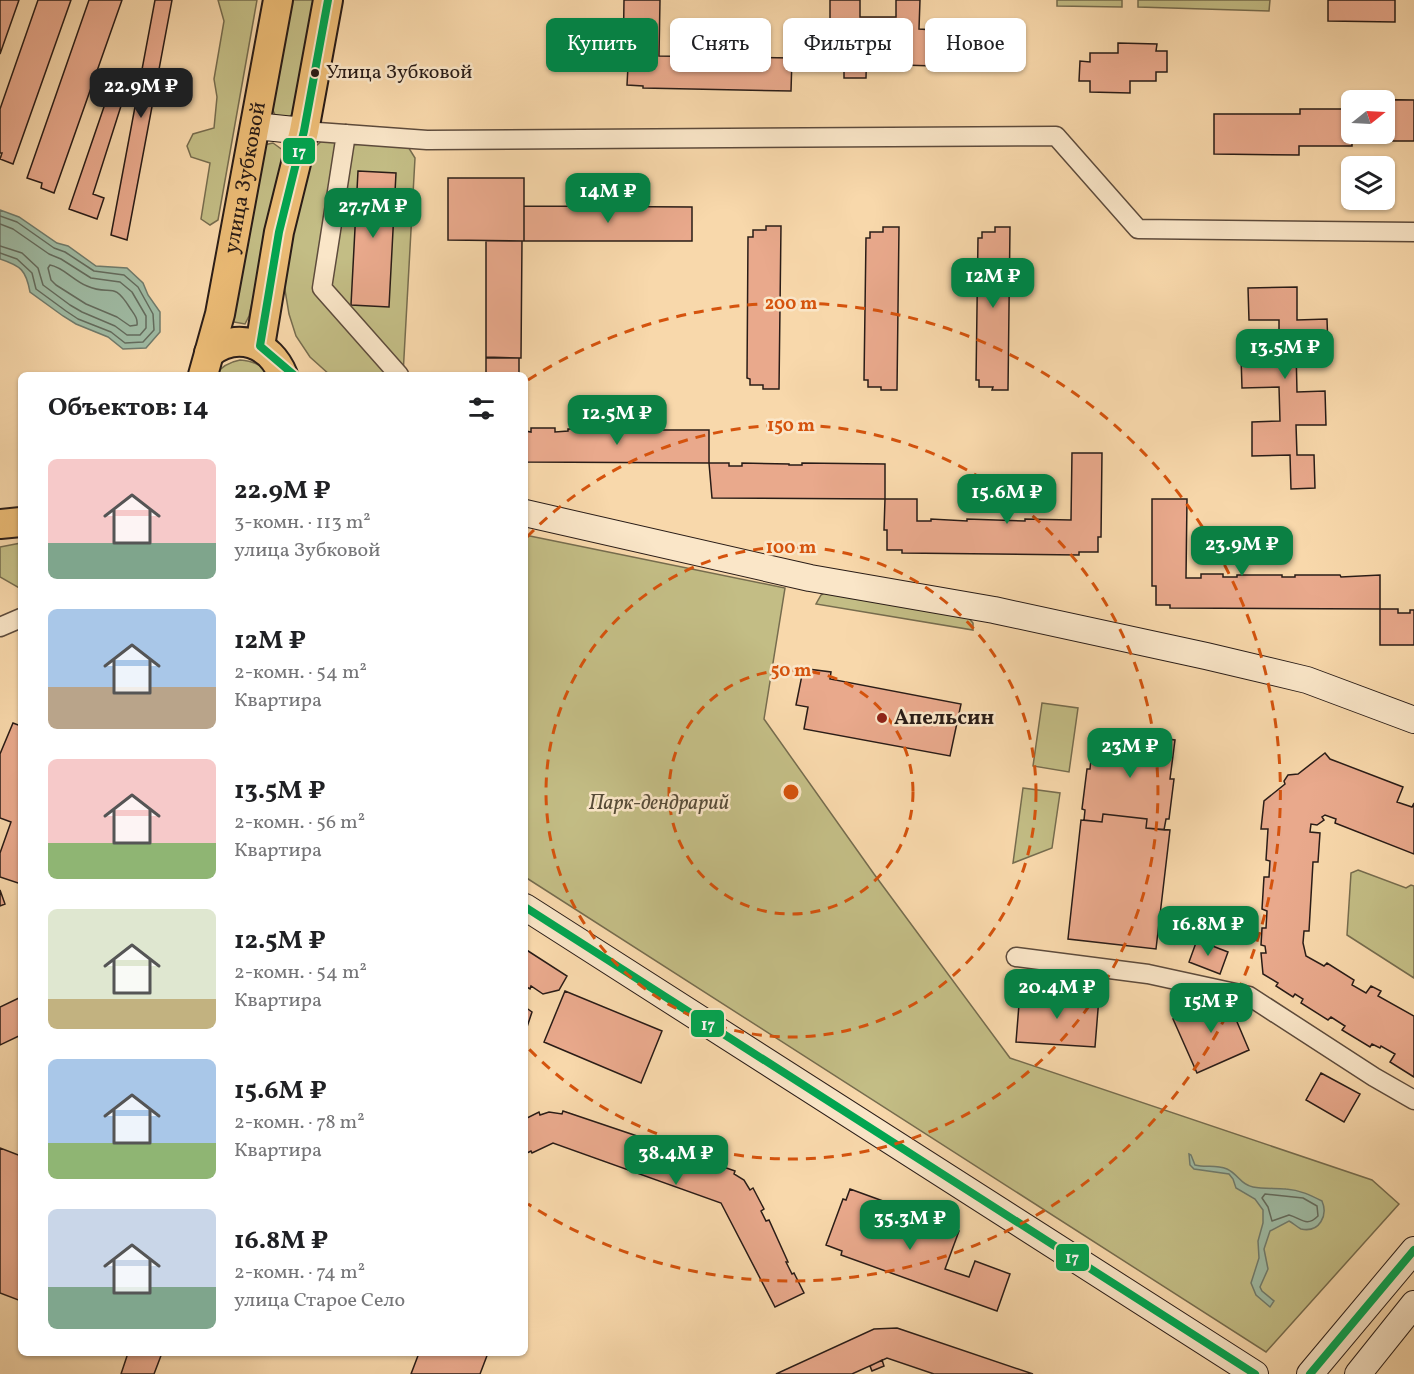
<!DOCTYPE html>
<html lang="ru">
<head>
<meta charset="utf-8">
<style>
	body { margin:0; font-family:Vollkorn,serif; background:#f6f6f6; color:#202124; height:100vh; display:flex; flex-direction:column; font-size:22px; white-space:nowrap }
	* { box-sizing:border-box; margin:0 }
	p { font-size:20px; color:#757577 }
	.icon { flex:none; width:33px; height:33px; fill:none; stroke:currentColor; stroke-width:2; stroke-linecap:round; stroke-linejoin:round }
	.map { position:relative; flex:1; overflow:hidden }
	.details { position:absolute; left:18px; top:372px; width:510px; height:984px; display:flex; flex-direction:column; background:#fff; border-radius:9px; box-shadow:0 2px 4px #0004 }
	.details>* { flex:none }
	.guide { position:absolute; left:546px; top:18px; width:570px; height:54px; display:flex; gap:12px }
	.needle { width:39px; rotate:72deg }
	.buttons { position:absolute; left:1341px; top:90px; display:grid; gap:12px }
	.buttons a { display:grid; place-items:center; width:54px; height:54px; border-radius:9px; background:#fff; box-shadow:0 2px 4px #0004; font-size:30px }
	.price { position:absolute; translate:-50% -51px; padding:0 14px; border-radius:12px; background:#0b8043; color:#fff; font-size:20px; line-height:39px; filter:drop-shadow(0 2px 3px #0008) }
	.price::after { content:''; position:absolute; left:50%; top:36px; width:18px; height:14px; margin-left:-9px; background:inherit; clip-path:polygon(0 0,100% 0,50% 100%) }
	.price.active { background:#222; color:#fff }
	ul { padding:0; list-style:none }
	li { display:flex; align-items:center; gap:18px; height:150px; padding:0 30px }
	li span { display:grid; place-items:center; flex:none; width:168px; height:120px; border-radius:9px; color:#555 }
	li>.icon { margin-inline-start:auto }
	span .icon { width:72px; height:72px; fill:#fffc; stroke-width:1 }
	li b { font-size:26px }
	h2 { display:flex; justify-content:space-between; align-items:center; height:72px; padding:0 30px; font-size:26px }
	.tag { padding:0 21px; border-radius:9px; background:#fff; box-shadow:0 2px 4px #0004; font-size:21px; line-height:54px }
	.tag.active { background:#0b8043; color:#fff }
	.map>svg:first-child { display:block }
	.green { fill:#c3bd85; stroke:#766c4e; stroke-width:1.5 }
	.water { fill:#9fbba4; stroke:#707b6c; stroke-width:1.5 }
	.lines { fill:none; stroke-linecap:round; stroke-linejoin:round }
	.shore { stroke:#646c5e; stroke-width:1.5 }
	.building { fill:#e9a98c; stroke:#291c17; stroke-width:1.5; fill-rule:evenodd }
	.street-casing { stroke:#5d4b3c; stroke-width:21 }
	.secondary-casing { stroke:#291c17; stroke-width:28 }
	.primary-casing { stroke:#291c17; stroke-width:32 }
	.street { stroke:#fae6c8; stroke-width:18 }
	.secondary { stroke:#fae6c8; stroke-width:26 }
	.primary { stroke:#ecbc76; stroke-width:28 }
	.bus-1-casing { stroke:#fae6c8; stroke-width:12 }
	.bus-1 { stroke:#00a651; stroke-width:8 }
	.ring { fill:none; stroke:#d5530d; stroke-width:3; stroke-dasharray:10 8 }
	.bus-dot { fill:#291c17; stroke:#fae6c8; stroke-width:2 }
	.poi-dot { fill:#8f2418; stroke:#fae6c8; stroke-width:2 }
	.labels { text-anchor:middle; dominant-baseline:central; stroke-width:5; stroke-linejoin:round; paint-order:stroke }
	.bus-label { font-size:20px; fill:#291c17; stroke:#fae6c8; text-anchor:start }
	.street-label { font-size:21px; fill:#291c17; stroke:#fae6c8 }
	.poi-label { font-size:21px; font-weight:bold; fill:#291c17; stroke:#fae6c8; text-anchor:start }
	.park-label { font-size:21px; font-style:italic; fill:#574c38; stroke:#fae6c8 }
	.centre { fill:#d5530d; stroke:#fae6c8; stroke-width:3 }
	.ring-label { font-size:18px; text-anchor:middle; font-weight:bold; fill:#d5530d; stroke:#fae6c8; stroke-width:5; stroke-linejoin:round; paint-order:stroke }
	.line-badge { stroke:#fae6c8; stroke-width:2 }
	.badge-label { font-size:16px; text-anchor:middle; font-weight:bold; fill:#fff }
</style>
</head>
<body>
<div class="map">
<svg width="1414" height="1374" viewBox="0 0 1414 1374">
	<rect width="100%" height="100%" fill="#f8d8ab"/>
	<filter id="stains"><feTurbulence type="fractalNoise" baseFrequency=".00333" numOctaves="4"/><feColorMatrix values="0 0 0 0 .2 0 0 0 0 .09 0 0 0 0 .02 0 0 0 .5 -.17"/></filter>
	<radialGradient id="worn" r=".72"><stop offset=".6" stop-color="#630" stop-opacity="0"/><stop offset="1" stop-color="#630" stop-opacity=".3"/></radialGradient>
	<path class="green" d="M 218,0 L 257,0 L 218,220 L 210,225 L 201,219 L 210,163 L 191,157 L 187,146 L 193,134 L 214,128 L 217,97 L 214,79 L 224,21 Z
		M 288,0 L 319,0 L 294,114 L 287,118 L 276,117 L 271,106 Z
		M 1057,0 L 1122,0 L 1122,7 L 1057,6 Z
		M 1138,0 L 1270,0 L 1269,11 L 1138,7 Z
		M 324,139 L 407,145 L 415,158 L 403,375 L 330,375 L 310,357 L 296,336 L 289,314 L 281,266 L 307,154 Z
		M 273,143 L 284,151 L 286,156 L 249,316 L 245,324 L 228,321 L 264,145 Z
		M 240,360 C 254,361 261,365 270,375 L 215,375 C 222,366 229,362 240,360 Z
		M 525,535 L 785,588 L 764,719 L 874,874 L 1010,1058 L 1372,1180 L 1399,1204 L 1266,1352 L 525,877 Z
		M 21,543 L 21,589 L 0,577 L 0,547 Z
		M 826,592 L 966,615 L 973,623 L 973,630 L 816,604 L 821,595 Z
		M 1042,703 L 1078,708 L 1069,772 L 1033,766 Z
		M 1023,788 L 1060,793 L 1052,848 L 1013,863 Z
		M 1358,870 L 1406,888 L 1411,885 L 1414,886 L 1414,978 L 1347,935 L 1351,873 Z"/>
	<path class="water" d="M 0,210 L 19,217 L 57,243 L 68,246 L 96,266 L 127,268 L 143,283 L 148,295 L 160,312 L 160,332 L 146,348 L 123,349 L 108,337 L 76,324 L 63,316 L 30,292 C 26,270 21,266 0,259 Z
		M 1189,1154 L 1191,1155 L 1195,1165 C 1206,1168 1215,1164 1227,1169 C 1238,1174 1241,1185 1253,1187 C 1264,1189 1276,1188 1286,1189 C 1300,1190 1310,1195 1322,1201 C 1328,1215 1320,1233 1301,1229 C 1297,1227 1293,1223 1289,1221 L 1270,1231 L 1264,1249 L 1268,1269 L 1260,1287 L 1262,1291 L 1274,1301 L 1270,1307 L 1256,1295 L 1251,1283 L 1259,1258 L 1258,1241 L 1263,1223 L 1263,1210 L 1255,1199 L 1236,1188 L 1233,1179 L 1229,1174 L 1194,1169 L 1190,1165 Z"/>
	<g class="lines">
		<path class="shore" d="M 0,216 L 17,222 L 54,248 L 65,252 L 94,271 L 124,275 L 138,287 L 153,314 L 154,330 L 143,342 L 125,343 L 111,332 L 78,319 L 66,311 L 36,289 L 32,273 L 17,259 L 0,253
			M 0,224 L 13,229 L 49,254 L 61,259 L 91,278 L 120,282 L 132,292 L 146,316 L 146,328 L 140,335 L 127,335 L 115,326 L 82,312 L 70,305 L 43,285 L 38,268 L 22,253 L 0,246
			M 50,265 C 63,267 74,281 87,286 C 111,297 112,279 130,308 C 134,314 138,318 137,325 L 130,326 L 117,317 L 86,304 L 56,285 L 51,280 L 48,268 Z
			M 1265,1194 L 1303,1198 L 1317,1206 L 1318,1216 C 1306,1228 1301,1218 1289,1215 L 1272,1221 L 1268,1207 L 1262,1198 Z"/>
	</g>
	<path class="building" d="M 0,0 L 19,0 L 0,54 Z
		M 38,0 L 71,0 L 13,164 L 0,159 L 2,153 L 0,153 L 0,109 Z
		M 89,0 L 122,0 L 54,193 L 41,188 L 42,183 L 27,178 Z
		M 155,0 L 172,0 L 127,240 L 111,235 Z
		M 624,0 L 660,0 L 659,56 L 792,58 L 791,91 L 643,88 L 643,86 L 627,85 L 628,66 L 623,66 Z
		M 830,0 L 860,0 L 860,17 L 896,17 L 896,0 L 920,0 L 919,29 L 934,30 L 934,66 L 903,65 L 903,41 L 867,41 L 866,78 L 844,78 L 844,27 L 830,27 Z
		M 1328,0 L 1395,0 L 1395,22 L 1328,21 Z
		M 1118,43 L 1157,44 L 1156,51 L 1167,51 L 1167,72 L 1156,72 L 1156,81 L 1130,81 L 1130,93 L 1090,92 L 1090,81 L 1079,81 L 1080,61 L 1090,62 L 1090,53 L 1118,53 Z
		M 1351,99 L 1414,100 L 1414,141 L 1352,141 L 1352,146 L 1299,146 L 1299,155 L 1214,154 L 1214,114 L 1300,114 L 1300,109 L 1351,109 ZM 1352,100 L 1384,100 L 1384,134 L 1352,134 Z
		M 106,101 L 121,106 L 93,194 L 104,198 L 97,219 L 69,209 Z
		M 358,171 L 396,173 L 389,307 L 351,305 Z
		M 448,178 L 524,178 L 524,241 L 448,240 Z
		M 524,206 L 692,207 L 692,241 L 524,241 Z
		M 766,226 L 781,226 L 779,389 L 763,389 L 763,385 L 750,385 L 750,379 L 747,378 L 748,237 L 753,237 L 753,230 L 766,230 Z
		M 883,227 L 899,227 L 897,390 L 881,390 L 881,387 L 868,387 L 868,380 L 864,380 L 866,238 L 870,238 L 870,232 L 883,232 Z
		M 995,227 L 1010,227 L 1008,390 L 992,390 L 993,387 L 979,387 L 979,380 L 976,380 L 978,238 L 982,238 L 982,232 L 995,232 Z
		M 486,241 L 522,241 L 521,358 L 486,357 Z
		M 1297,287 L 1297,320 L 1327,319 L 1328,348 L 1296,349 L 1297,392 L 1325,391 L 1326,425 L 1296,425 L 1297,455 L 1314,455 L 1315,488 L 1291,489 L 1290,455 L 1252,456 L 1252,422 L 1280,421 L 1279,387 L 1242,388 L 1241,356 L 1279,355 L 1279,320 L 1249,320 L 1248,288 Z
		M 486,358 L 519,358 L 519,375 L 486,375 Z
		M 531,428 L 555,428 L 555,432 L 568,431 L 568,429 L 615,429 L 615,431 L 626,432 L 627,430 L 709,430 L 709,463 L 525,462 L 525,431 L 531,432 Z
		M 1072,453 L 1102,453 L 1101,537 L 1098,537 L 1098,552 L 1079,552 L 1079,555 L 902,553 L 902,550 L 887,550 L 887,530 L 884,530 L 885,499 L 917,499 L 917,521 L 931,521 L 931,519 L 967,521 L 967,519 L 1025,521 L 1025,519 L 1071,520 Z
		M 709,463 L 729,463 L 729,466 L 742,466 L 742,463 L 789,464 L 789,465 L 802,465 L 802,463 L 885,464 L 885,499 L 712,498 Z
		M 1152,499 L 1187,499 L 1186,578 L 1201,578 L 1201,574 L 1223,574 L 1223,577 L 1237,577 L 1237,575 L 1282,575 L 1282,577 L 1295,577 L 1295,575 L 1340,575 L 1341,577 L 1380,575 L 1380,609 L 1170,608 L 1170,605 L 1156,605 L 1156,586 L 1152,586 Z
		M 1380,609 L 1398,609 L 1398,613 L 1410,613 L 1410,610 L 1414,610 L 1414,645 L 1380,645 Z
		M 808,669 L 831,672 L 830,679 L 961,704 L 950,756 L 804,729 L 808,707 L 796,705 L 802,675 Z
		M 13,723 L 21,726 L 21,884 L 0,877 L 0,853 L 11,822 L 0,818 L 0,754 Z
		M 1103,731 L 1175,740 L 1170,779 L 1174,779 L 1169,819 L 1166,819 L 1164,830 L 1146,828 L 1147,819 L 1103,814 L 1102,822 L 1084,820 L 1085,810 L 1082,809 L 1087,769 L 1090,769 L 1092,749 L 1100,750 Z
		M 1325,753 L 1330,759 L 1403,787 L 1397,802 L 1412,807 L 1414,803 L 1414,854 L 1335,823 L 1336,819 L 1325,815 L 1322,817 L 1324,820 L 1317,825 L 1311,824 L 1310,832 L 1320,833 L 1318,862 L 1313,862 L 1309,931 L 1304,931 L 1303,943 L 1306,956 L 1324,966 L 1327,963 L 1354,980 L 1352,985 L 1366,993 L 1371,986 L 1381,991 L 1378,996 L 1414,1016 L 1414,1077 L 1390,1062 L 1395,1054 L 1381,1046 L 1380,1048 L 1372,1044 L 1370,1047 L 1342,1030 L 1345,1026 L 1331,1017 L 1328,1020 L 1301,1003 L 1303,999 L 1295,994 L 1293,997 L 1276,986 L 1278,983 L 1263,974 L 1261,953 L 1266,953 L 1265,946 L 1261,945 L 1262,928 L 1266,928 L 1267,911 L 1262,909 L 1264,877 L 1269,877 L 1270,861 L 1266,860 L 1268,829 L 1261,829 L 1264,801 L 1285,784 L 1284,781 L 1288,775 L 1298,774 Z
		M 1103,814 L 1147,819 L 1146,828 L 1170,830 L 1156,949 L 1068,939 L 1081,820 L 1102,822 Z
		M 0,890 L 5,904 L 0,906 Z
		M 1197,940 L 1228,952 L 1220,974 L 1189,962 Z
		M 525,949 L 567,976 L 559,990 L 543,994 L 531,986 L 530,989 L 525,986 Z
		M 565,991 L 662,1031 L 641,1083 L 544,1042 Z
		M 1020,992 L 1099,997 L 1095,1047 L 1016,1042 Z
		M 1226,996 L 1249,1050 L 1197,1073 L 1173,1019 Z
		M 21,997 L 21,1035 L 0,1045 L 0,1007 Z
		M 525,1007 L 532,1012 L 525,1033 Z
		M 1321,1073 L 1360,1094 L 1344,1122 L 1306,1100 Z
		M 563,1111 L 643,1138 L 642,1140 L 699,1158 L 699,1161 L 711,1165 L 712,1163 L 735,1171 L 734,1174 L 744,1180 L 750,1190 L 753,1188 L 764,1209 L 761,1211 L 766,1221 L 769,1220 L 788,1262 L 786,1262 L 792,1274 L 794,1273 L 804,1293 L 775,1307 L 721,1203 L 553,1143 L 532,1153 L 531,1151 L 525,1154 L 525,1119 L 539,1112 L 540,1115 L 549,1112 L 562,1114 Z
		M 0,1148 L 21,1156 L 21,1301 L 0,1293 Z
		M 850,1189 L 894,1205 L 890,1214 L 942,1232 L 945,1226 L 959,1231 L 945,1269 L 969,1277 L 975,1261 L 1010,1274 L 997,1311 L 841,1255 L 842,1251 L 826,1245 L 843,1199 L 846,1200 Z
		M 897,1328 L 1033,1374 L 934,1374 L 887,1358 L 852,1374 L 776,1374 L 874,1329 Z
		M 128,1353 L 162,1353 L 154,1374 L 121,1374 Z
		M 419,1353 L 488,1353 L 480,1374 L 411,1374 Z
		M 882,1360 L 884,1366 L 872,1371 L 870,1366 Z"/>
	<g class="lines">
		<g class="street-casing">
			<path id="street" d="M 304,131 L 427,140 L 1056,136 L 1138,229 L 1414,232
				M 346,134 L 322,288 L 399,375
				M 0,627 L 21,618
				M 1016,957 L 1148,974 L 1249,996 L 1374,1077 L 1414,1100"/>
		</g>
		<g class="secondary-casing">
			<path id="secondary" d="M 255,126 L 304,131
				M 525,513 L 810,578 L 994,610 L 1206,656 L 1307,680 L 1414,720
				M 525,907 L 1255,1374
				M 1310,1374 L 1414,1250
				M 1358,1374 L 1414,1304"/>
		</g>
		<g class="primary-casing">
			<g id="primary">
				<path d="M 260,346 L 279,232 L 304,131 L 328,0"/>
				<path d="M 209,353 C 238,331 270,343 283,375"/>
				<path id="s1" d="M 203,375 L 220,314 L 278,0"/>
				<path d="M 0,524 L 21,522"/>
			</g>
		</g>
		<use href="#street" class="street"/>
		<use href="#secondary" class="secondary"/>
		<use href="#primary" class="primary"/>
		<g class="bus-1-casing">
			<path id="bus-1" d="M 294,375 L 260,346 L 279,232 L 304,131 L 328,0
				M 525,907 L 1255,1374
				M 1310,1374 L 1414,1250"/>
		</g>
		<use href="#bus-1" class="bus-1"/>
	</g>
	<g class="ring">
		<circle cx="791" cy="792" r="122"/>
		<circle cx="791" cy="792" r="245"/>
		<path d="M527 537A367 367 0 1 1 527 1047"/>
		<path d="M528 380A489 489 0 1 1 528 1204"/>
	</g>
	<circle class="bus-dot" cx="315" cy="73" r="5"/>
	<circle class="poi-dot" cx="882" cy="718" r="6"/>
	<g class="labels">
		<g class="bus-label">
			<text x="326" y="73">Улица Зубковой</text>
		</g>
		<g class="street-label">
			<text stroke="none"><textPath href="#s1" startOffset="202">улица Зубковой</textPath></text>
		</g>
		<g class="poi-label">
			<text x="894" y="718">Апельсин</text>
		</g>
		<g class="park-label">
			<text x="659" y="803">Парк-дендрарий</text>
		</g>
	</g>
	<circle cx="791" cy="792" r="9" class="centre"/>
	<g class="ring-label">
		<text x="791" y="309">200 m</text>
		<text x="791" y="431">150 m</text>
		<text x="791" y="553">100 m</text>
		<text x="791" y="676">50 m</text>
	</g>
	<g class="line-badge">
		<rect x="282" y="137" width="34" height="28" rx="6" fill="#00a651"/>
		<rect x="690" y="1009" width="35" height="29" rx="6" fill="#00a651"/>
		<rect x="1055" y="1243" width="35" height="29" rx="6" fill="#00a651"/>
	</g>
	<g class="badge-label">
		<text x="299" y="157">17</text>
		<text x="708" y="1030">17</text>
		<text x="1072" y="1263">17</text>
	</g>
	<rect width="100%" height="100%" filter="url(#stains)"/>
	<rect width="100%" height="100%" fill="url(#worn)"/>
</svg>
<div class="buttons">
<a><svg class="needle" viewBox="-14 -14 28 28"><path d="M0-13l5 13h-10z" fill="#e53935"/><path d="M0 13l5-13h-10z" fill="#757577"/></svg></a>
<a><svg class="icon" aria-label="layers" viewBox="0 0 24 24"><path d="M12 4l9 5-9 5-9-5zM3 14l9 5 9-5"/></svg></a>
</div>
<b class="price active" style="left:141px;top:119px">22.9M ₽</b>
<b class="price" style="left:608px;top:224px">14M ₽</b>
<b class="price" style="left:373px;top:239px">27.7M ₽</b>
<b class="price" style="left:993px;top:309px">12M ₽</b>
<b class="price" style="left:1285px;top:380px">13.5M ₽</b>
<b class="price" style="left:617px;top:446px">12.5M ₽</b>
<b class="price" style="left:1007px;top:525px">15.6M ₽</b>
<b class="price" style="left:1242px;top:577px">23.9M ₽</b>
<b class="price" style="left:1130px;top:779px">23M ₽</b>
<b class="price" style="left:1208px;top:957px">16.8M ₽</b>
<b class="price" style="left:1057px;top:1020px">20.4M ₽</b>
<b class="price" style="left:1211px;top:1034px">15M ₽</b>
<b class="price" style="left:676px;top:1186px">38.4M ₽</b>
<b class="price" style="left:910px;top:1251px">35.3M ₽</b>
<div class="guide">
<a class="tag active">Купить</a>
<a class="tag">Снять</a>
<a class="tag">Фильтры</a>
<a class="tag">Новое</a>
</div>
<section class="details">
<h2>Объектов: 14<svg class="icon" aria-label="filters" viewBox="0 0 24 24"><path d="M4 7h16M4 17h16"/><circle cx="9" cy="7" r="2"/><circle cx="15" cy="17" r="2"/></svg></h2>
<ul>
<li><span style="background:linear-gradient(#f6c9c9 70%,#7fa58c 0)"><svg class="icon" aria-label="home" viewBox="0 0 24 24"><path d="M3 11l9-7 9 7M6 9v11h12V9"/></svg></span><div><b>22.9M ₽</b><p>3-комн. · 113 m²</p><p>улица Зубковой</p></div></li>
<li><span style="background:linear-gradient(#a9c7e8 65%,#b9a48a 0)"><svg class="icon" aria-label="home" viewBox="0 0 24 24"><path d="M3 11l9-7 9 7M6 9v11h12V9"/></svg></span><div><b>12M ₽</b><p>2-комн. · 54 m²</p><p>Квартира</p></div></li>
<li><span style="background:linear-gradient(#f6c9c9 70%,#8fb573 0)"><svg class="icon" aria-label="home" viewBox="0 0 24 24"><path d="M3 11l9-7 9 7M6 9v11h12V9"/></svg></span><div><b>13.5M ₽</b><p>2-комн. · 56 m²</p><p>Квартира</p></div></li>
<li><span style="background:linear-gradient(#dfe7d0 75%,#c2b280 0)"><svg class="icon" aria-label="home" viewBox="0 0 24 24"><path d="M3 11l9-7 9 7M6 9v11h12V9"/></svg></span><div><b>12.5M ₽</b><p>2-комн. · 54 m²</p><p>Квартира</p></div></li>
<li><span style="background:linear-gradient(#a9c7e8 70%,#8fb573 0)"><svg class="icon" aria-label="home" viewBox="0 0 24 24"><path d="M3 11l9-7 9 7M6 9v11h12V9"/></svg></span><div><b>15.6M ₽</b><p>2-комн. · 78 m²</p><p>Квартира</p></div></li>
<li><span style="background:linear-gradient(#c9d6e8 65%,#7fa58c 0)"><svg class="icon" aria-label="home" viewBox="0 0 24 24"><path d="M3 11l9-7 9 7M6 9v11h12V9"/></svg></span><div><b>16.8M ₽</b><p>2-комн. · 74 m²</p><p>улица Старое Село</p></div></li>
</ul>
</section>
</div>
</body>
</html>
